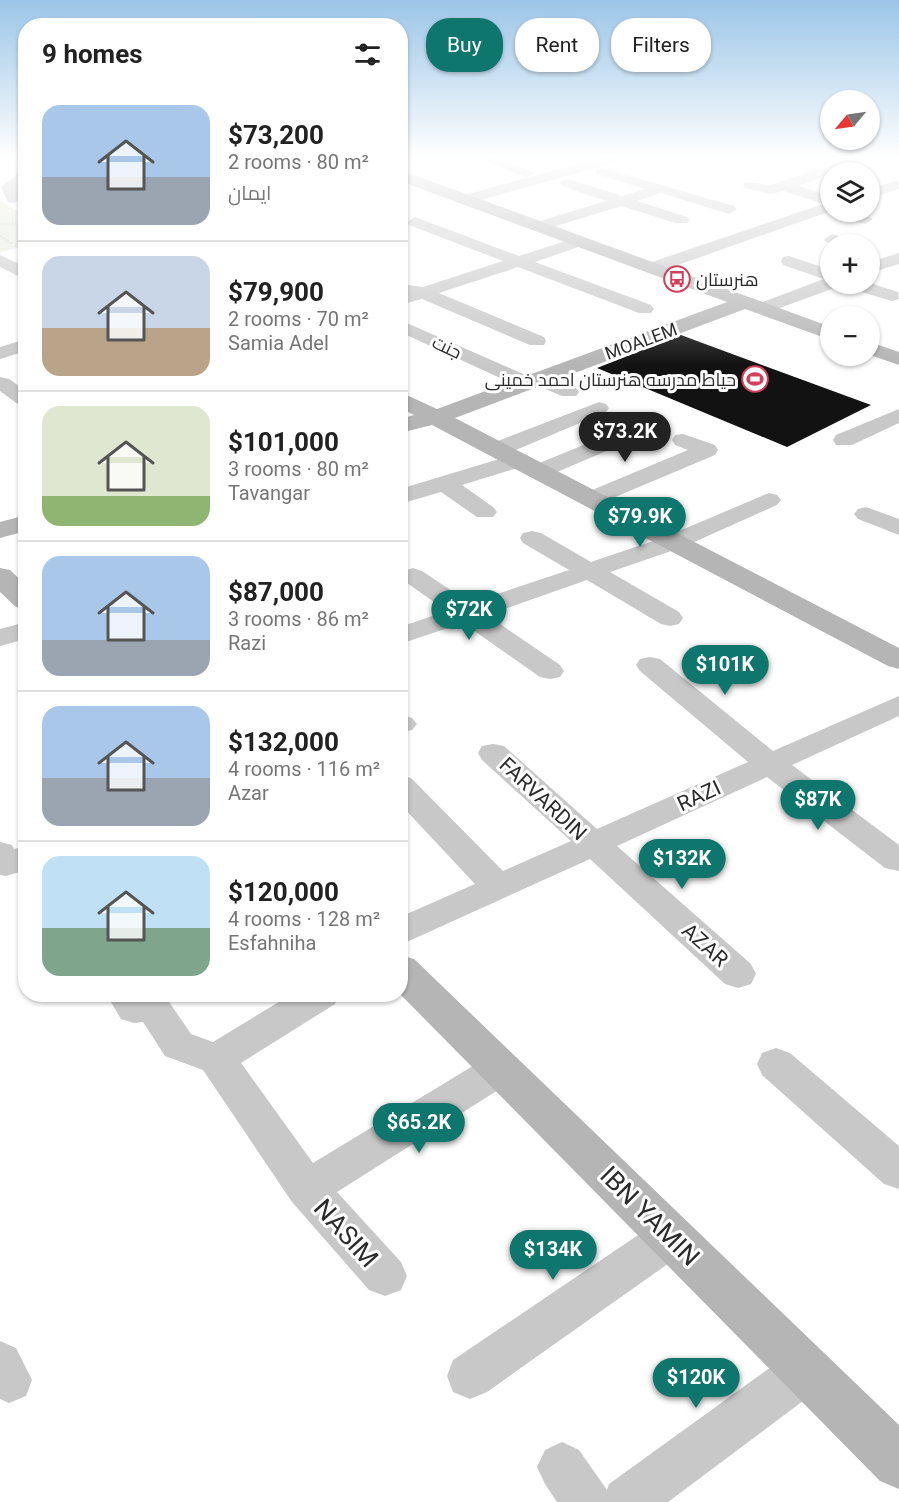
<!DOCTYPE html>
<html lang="en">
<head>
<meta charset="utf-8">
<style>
	body { margin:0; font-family:Roboto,Cairo,sans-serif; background:#f6f6f6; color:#222; height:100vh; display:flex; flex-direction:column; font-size:22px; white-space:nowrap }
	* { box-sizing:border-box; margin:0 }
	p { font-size:20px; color:#767676 }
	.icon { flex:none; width:33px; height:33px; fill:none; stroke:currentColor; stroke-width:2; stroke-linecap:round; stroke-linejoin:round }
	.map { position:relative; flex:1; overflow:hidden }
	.drawer { position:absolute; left:18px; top:18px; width:390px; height:984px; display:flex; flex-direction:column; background:#fff; border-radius:24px; box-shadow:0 2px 4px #0004 }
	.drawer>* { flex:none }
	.banner { position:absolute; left:426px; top:18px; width:382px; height:54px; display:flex; gap:12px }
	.needle { width:39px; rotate:241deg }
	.controls { position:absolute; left:820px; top:90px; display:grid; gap:12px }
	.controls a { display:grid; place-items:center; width:60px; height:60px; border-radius:50%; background:#fff; box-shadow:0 2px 4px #0004; font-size:30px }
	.price { position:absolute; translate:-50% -51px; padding:0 14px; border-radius:21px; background:#0f766e; color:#fff; font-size:20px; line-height:39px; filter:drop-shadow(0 2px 3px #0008) }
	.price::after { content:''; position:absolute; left:50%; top:36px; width:18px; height:14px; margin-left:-9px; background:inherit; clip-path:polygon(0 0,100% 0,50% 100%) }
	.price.selected { background:#222; color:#fff }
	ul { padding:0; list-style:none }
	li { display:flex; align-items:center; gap:18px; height:150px; padding:0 24px }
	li+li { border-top:2px solid #e0e0e0 }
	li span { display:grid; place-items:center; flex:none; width:168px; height:120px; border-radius:18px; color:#555 }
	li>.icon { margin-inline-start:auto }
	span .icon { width:72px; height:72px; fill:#fffc; stroke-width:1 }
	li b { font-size:26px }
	h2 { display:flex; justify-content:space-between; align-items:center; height:72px; padding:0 24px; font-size:26px }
	.tag { padding:0 21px; border-radius:24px; background:#fff; box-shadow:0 2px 4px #0004; font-size:21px; line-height:54px }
	.tag.selected { background:#0f766e; color:#fff }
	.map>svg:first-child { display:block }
	.green { fill:#e3e8da }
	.building { fill:#121212 }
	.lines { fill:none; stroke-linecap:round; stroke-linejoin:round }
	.path { stroke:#c8c8c8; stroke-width:2; stroke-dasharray:1.5 1.5; stroke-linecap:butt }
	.street { fill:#c8c8c8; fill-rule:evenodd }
	.secondary { fill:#b5b5b5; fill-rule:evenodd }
	.labels { text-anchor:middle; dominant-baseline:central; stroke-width:6; stroke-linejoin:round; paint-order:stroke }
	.far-poi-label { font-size:18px; fill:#2b2b2b; stroke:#fff; text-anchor:start }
	.far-street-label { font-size:18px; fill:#2b2b2b; stroke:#fff }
	.street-label { font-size:21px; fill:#2b2b2b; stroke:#fff }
	.near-street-label { font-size:26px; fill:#2b2b2b; stroke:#fff }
</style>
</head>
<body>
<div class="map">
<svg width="899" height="1502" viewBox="0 0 899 1502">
	<rect width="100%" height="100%" fill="#fff"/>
	<path class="green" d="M 0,201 L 25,214 L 25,246 L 0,252 Z"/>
	<path class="building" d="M 681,335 L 697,341 L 871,405 L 787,447 L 597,368 Z"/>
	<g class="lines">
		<path class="path" d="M 0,162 L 16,157
			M 0,224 L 26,223
			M 0,236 L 12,244
			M 15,246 L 26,244"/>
		<path class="street" d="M 474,156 L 495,156 L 535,173 L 528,177 L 523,176 Z
			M 607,156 L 631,156 L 598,167 L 734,206 L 737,209 L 729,214 L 661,193 L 637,201 L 687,217 L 689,220 L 687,223 L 675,223 L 622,206 L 546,229 L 534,229 L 532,226 L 534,223 L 606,201 L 562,186 L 560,183 L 562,180 L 572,180 L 622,196 L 645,189 L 596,174 L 596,168 L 466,204 L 458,199 L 461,196 Z
			M 856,156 L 877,156 L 799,186 L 831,196 L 831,211 L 658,272 L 652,273 L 644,268 L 646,264 L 823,204 L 784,191 L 770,194 L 745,188 L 743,185 L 745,182 L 770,185 Z
			M 884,156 L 899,156 L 899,163 Z
			M 899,180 L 899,189 L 870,198 L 870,189 Z
			M 834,212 L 857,212 L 873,219 L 865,224 L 837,215 Z
			M 415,217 L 519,256 L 575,238 L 587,238 L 589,241 L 587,244 L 535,262 L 651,305 L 654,309 L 651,313 L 639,313 L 518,267 L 439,293 L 544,337 L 546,341 L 544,345 L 530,345 L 422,299 L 400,305 L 400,294 L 407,292 L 405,289 L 408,285 L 423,287 L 503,261 L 409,225 L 407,222 Z
			M 832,234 L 854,241 L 856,244 L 826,242 L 824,239 Z
			M 899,253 L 899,264 L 870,273 L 870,262 Z
			M 0,255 L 26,267 L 26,280 L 0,267 Z
			M 789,256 L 831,270 L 831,284 L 839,284 L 837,287 L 769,312 L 757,312 L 754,308 L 757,304 L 824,279 L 783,265 L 781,261 L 783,257 Z
			M 870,283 L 898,292 L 899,299 L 892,301 L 848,288 L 845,284 Z
			M 400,320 L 530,377 C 543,368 563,382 576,388 L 579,392 L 576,396 L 562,396 L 536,385 L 527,389 L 520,387 L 400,332 Z
			M 26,339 L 26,351 L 0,359 L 0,347 Z
			M 0,377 L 9,379 L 26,391 L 26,407 L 19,405 L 0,391 Z
			M 599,402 L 606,404 L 609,408 L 606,412 L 506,454 L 490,454 L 487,449 L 490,444 Z
			M 899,409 L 899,423 L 852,445 L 836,445 L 833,440 L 836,435 Z
			M 640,422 L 648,423 L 651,428 L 648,433 L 548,476 L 532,476 L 529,471 L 532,466 Z
			M 683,434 L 715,445 L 718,450 L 715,455 L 601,503 L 585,503 L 581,498 L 585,493 L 688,450 L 675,445 L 672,440 L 675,435 Z
			M 519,453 L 527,455 L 530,460 L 527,465 L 462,485 L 493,507 L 497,512 L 493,517 L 477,517 L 441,492 L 400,504 L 400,489 Z
			M 769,493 L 777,495 L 781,500 L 777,505 L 683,547 L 610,572 L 679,612 L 683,618 L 679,624 L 670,626 L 661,624 L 587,580 L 487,615 L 560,665 L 564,671 L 560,677 L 550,679 L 540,677 L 463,623 L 400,644 L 400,627 L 447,611 L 404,581 L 400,576 L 404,571 L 413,568 L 422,571 L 470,603 L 569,570 L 523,543 L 520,538 L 523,533 L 532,531 L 541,533 L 591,562 L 665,537 Z
			M 866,507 L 899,519 L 899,535 L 858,519 L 854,514 L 858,509 Z
			M 26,622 L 26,639 L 0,646 L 0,629 Z
			M 650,657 L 660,659 L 773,751 L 899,696 L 899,716 L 792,765 L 899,845 L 899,871 L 885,868 L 767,777 L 617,846 L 751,964 L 756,974 L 751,984 L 738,988 L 725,984 L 590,859 L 400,945 L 400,917 L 475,884 L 400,804 L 400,775 L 411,778 L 503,871 L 571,841 L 482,760 L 478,753 L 482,746 L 493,744 L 504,746 L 597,829 L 748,762 L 640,671 L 636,665 L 640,659 Z
			M 400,714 L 412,718 L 417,724 L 412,730 L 400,733 Z
			M 0,842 L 12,845 L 14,849 L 26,846 L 26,870 L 6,876 L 0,875 Z
			M 106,994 L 165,996 L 191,1034 L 213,1042 L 292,994 L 340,994 L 335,1004 L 241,1063 L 313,1163 L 486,1058 L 500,1053 L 514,1058 L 519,1069 L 514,1080 L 337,1192 L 401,1262 L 407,1276 L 401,1290 L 385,1296 L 369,1290 L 292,1202 L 203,1070 L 165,1056 L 143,1022 L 134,1023 L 121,1019 Z
			M 776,1048 L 790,1053 L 899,1146 L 899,1189 L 884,1184 L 762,1075 L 757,1064 L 762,1053 Z
			M 671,1218 L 686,1223 L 693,1237 L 686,1251 L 487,1392 L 470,1399 L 453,1392 L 447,1376 L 453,1360 L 656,1223 Z
			M 0,1341 L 16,1348 L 32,1380 L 26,1396 L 9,1403 L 0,1399 Z
			M 806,1347 L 823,1354 L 829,1370 L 823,1386 L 668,1502 L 557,1502 L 545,1484 L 537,1467 L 545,1450 L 562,1442 L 579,1450 L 607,1490 L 609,1484 L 789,1354 Z"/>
		<path class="secondary" d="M 26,168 L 26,181 L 18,188 L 22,198 L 14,203 L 8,202 L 1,187 Z
			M 400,170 L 831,327 L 831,340 L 745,309 L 455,418 L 899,648 L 899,669 L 888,666 L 432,425 L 400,433 L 400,419 L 414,415 L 400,408 L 400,392 L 437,409 L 727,302 L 400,181 Z
			M 870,342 L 899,352 L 899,365 L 870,355 Z
			M 26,515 L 26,531 L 0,538 L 0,522 Z
			M 0,568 L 10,570 L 26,585 L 26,609 L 16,607 L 0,592 Z
			M 400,955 L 414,959 L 899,1425 L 899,1489 L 880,1481 L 400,994 Z"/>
	</g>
	<linearGradient id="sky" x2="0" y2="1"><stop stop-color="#9bc5e7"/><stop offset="0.43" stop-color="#fff"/><stop offset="1" stop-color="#fff" stop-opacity="0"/></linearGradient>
	<rect width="899" height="366" fill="url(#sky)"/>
	<defs>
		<g id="bus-ring" transform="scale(1.35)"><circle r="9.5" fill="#fff" stroke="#d13f5a" stroke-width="1.5"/><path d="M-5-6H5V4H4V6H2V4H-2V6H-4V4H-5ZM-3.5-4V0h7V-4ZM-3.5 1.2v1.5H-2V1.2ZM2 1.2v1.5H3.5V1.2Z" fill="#d13f5a"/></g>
		<g id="stadium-ring" transform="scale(1.35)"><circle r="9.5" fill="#fff" stroke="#d13f5a" stroke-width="1.5"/><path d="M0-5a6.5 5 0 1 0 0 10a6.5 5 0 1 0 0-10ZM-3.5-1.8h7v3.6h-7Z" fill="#d13f5a"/></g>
	</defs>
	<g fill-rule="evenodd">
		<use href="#bus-ring" x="677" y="279"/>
		<use href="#stadium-ring" x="755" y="379"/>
	</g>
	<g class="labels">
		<g class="far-poi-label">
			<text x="696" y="279">هنرستان</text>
			<text x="736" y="379" text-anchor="end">حیاط مدرسه هنرستان احمد خمینی</text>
		</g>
		<g class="far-street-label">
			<text transform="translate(641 341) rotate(-20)">MOALEM</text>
			<text transform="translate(447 347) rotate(25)">جنت</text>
		</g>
		<g class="street-label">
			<text transform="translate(699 796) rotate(-25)">RAZI</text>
			<text transform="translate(543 799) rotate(43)">FARVARDIN</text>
			<text transform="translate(705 945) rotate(42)">AZAR</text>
		</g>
		<g class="near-street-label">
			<text transform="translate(650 1216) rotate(45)">IBN YAMIN</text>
			<text transform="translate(346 1233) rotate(48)">NASIM</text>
		</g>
	</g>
</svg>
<div class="controls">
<a><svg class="needle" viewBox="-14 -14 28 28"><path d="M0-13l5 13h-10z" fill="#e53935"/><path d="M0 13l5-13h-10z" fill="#767676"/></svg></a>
<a><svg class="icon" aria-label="layers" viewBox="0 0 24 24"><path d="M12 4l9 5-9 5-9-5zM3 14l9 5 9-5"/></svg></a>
<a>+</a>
<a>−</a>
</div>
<b class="price selected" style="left:625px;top:463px">$73.2K</b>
<b class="price" style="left:640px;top:548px">$79.9K</b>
<b class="price" style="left:469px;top:641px">$72K</b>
<b class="price" style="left:725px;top:696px">$101K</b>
<b class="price" style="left:818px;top:831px">$87K</b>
<b class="price" style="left:682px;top:890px">$132K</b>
<b class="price" style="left:419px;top:1154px">$65.2K</b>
<b class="price" style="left:553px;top:1281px">$134K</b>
<b class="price" style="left:696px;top:1409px">$120K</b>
<div class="banner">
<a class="tag selected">Buy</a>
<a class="tag">Rent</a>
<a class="tag">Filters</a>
</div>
<section class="drawer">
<h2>9 homes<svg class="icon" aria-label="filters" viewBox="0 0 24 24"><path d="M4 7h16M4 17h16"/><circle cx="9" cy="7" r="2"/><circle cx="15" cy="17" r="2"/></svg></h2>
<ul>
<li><span style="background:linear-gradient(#a9c7e8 60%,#9aa5b1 0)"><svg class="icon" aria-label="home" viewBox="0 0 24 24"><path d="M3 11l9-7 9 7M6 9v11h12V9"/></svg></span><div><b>$73,200</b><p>2 rooms · 80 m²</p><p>ایمان</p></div></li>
<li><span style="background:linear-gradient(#c9d6e8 60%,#b9a48a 0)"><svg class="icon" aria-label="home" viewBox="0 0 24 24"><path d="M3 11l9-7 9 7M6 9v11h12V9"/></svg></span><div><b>$79,900</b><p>2 rooms · 70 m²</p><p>Samia Adel</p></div></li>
<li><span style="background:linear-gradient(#dfe7d0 75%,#8fb573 0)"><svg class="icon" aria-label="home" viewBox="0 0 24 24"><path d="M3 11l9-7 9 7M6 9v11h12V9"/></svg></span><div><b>$101,000</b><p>3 rooms · 80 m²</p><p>Tavangar</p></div></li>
<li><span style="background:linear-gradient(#a9c7e8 70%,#9aa5b1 0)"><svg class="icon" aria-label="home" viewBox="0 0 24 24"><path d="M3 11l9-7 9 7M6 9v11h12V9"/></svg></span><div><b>$87,000</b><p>3 rooms · 86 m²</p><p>Razi</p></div></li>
<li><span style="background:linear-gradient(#a9c7e8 60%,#9aa5b1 0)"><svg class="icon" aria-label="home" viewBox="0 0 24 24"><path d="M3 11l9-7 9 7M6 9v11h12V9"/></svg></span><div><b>$132,000</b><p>4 rooms · 116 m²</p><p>Azar</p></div></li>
<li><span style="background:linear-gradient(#bfe0f5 60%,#7fa58c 0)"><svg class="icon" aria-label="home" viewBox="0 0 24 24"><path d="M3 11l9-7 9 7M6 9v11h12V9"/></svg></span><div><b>$120,000</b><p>4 rooms · 128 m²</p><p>Esfahniha</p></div></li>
</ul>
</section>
</div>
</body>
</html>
